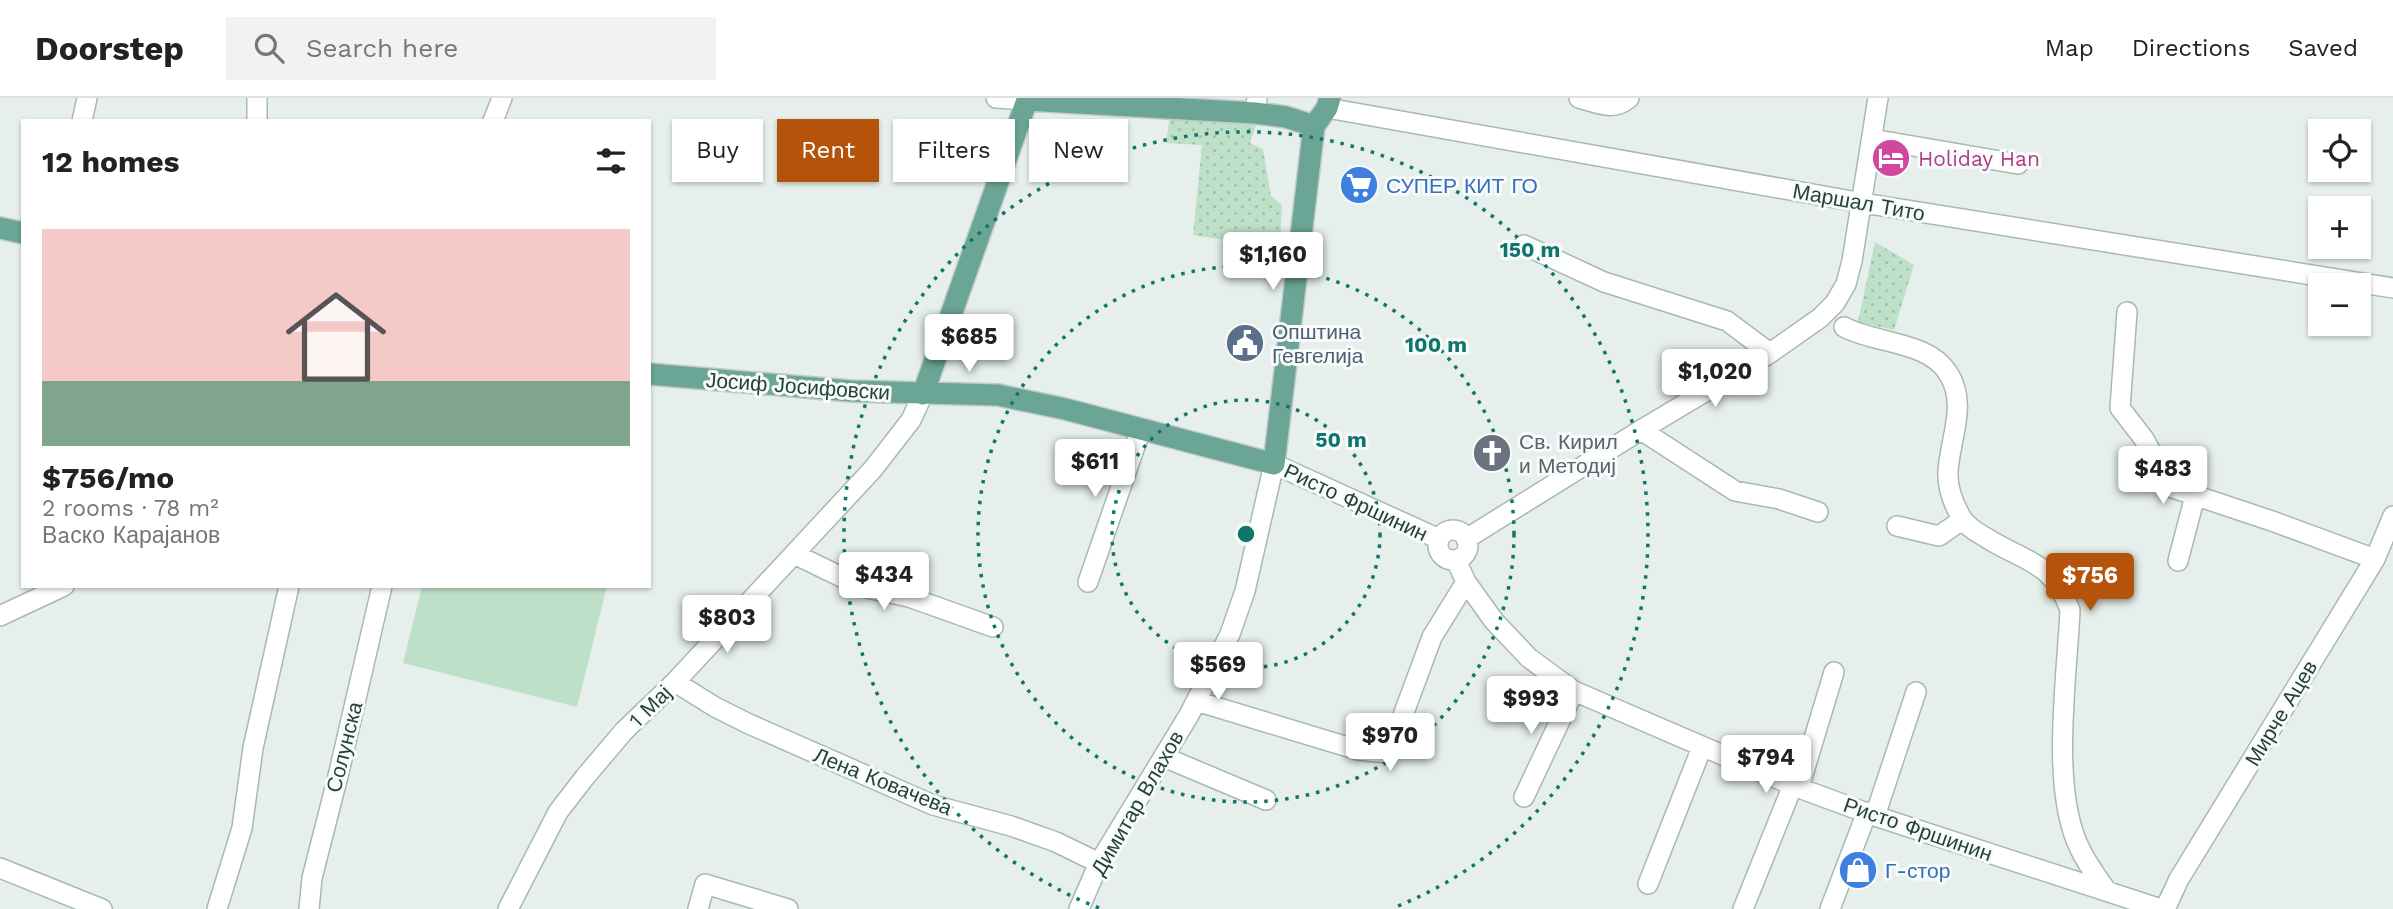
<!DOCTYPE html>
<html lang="en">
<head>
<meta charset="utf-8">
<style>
	body { margin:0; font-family:"Work Sans",sans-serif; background:#f2f2f2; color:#222; height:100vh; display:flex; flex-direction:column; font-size:26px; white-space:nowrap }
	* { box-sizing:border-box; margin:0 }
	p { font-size:23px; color:#767676 }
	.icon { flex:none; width:38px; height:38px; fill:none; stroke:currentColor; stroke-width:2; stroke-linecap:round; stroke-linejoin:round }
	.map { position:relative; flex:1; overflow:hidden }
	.details { position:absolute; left:21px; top:21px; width:630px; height:469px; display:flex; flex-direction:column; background:#fff; border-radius:0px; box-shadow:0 2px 5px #0004 }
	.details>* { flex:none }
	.hud { position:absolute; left:672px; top:21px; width:665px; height:63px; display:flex; gap:14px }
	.tools { position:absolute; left:2308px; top:21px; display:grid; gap:14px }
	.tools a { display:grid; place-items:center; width:63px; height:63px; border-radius:0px; background:#fff; box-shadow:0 2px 5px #0004; font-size:35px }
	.price { position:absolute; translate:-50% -60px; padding:0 16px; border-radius:7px; background:#fff; color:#222; font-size:23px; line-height:46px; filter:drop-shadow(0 2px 4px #0008) }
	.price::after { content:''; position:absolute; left:50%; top:42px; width:21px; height:16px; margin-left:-10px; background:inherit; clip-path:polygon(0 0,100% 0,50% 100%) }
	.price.on { background:#b45309; color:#fff }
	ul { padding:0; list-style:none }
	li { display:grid; align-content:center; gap:14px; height:371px; padding:0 21px }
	li span { display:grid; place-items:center; height:217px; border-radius:0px; color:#555 }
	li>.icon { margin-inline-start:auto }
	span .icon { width:126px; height:126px; fill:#fffc; stroke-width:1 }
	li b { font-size:30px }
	h2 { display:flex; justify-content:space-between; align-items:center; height:84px; padding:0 21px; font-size:30px }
	.tag { padding:0 24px; border-radius:0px; background:#fff; box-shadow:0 2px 5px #0004; font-size:24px; line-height:63px }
	.tag.on { background:#b45309; color:#fff }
	header { display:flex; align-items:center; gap:42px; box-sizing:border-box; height:98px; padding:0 35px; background:#fff; border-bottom:2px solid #e0e0e0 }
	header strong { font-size:33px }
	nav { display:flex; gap:38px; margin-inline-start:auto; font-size:24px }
	.search { width:490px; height:63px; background:#f2f2f2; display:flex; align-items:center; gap:18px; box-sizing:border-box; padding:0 24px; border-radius:0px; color:#767676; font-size:26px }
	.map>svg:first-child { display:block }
	.park { fill:url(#park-dots) }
	.garden { fill:#bfe0c8 }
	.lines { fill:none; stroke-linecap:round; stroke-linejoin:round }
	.minor-casing { stroke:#a8b8b2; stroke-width:22 }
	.major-casing { stroke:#c2cac8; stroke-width:24 }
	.minor { stroke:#fff; stroke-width:19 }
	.major { stroke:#6aa596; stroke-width:21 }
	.ring { fill:none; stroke:#0f766e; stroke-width:3.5; stroke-dasharray:3.5 7 }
	.labels { text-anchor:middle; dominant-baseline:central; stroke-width:6; stroke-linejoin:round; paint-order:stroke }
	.hotel-label { font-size:21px; fill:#b23c85; stroke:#f7fbf9; text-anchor:start }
	.shop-label { font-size:21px; fill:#366cbe; stroke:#f7fbf9; text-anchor:start }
	.street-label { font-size:21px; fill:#24423a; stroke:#f7fbf9 }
	.service-label { font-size:21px; fill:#4e5e75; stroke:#f7fbf9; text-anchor:start }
	.worship-label { font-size:21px; fill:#5b616d; stroke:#f7fbf9; text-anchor:start }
	.centre { fill:#0f766e; stroke:#f7fbf9; stroke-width:3.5 }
	.ring-label { font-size:21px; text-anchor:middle; font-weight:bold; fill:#0f766e; stroke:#f7fbf9; stroke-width:6; stroke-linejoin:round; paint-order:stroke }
</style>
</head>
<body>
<header>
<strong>Doorstep</strong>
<div class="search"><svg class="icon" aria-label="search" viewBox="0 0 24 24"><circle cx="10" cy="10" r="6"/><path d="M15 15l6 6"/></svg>Search here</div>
<nav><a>Map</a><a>Directions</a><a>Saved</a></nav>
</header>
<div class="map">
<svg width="2393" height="811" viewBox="0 0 2393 811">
	<defs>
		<pattern id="park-dots" width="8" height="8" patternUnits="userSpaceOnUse" patternTransform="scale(1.75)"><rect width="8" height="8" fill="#bfe0c8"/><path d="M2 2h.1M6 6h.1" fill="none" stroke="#a4c1ad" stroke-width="1.8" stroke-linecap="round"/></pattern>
	</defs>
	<rect width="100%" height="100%" fill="#e6efeb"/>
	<path class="park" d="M 1171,10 L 1260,15 L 1250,45 L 1263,51 L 1271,98 L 1282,107 L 1280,151 L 1193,137 L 1202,47 L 1166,45 Z
		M 1875,144 L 1914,167 L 1894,232 L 1858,224 Z"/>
	<path class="garden" d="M 422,488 L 607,488 L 577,609 L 403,565 Z"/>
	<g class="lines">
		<g class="minor-casing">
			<path id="minor" d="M 257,0 L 257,23
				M 996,0 L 1027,2
				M 1579,0 C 1598,5 1613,14 1629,0
				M 1327,10 L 1863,105 L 2393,190
				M 1255,15 L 1257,0
				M 82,23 L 87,0
				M 493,23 L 502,0
				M 1872,41 L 2018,66
				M 1524,147 L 1604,184 L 1727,223 L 1770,255
				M 2127,214 L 2120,310 L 2144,341 L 2170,389 L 2272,423 L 2375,461
				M 1844,229 C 1876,246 1928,243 1948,275 C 1968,305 1950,341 1948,373 C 1947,389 1953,405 1961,419 C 1966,428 1976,434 1985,439 C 2024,464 2053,463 2070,512 C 2067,580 2050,691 2080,751 C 2087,766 2097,779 2106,792
				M 1641,332 L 1735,393 L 1779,401 L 1818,414
				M 1897,428 L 1939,438 L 1962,422
				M1438 447a15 15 0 1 1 30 0a15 15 0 1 1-30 0Z
				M 1466,441 L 1641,332 L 1770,255 L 1820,220 L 1835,205 L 1846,186 L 1852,163 L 1878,0
				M 794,456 L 862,489 L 909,499 L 993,529
				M 1456,462 L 1466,484 L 1494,523 L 1529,560 L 1574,593 L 1799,690 L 1875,718 L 2161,811
				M 2178,463 L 2195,398
				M 1088,484 L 1141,331
				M 0,518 L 64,488
				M 675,584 L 715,609 L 749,626 L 933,707 L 1011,728 L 1056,744 L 1099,765
				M 1196,603 L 1358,652 L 1389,655 L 1432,539 L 1466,484
				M 1164,659 L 1266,702
				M 1799,690 L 1834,574
				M 1524,699 L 1574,593
				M 1875,718 L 1916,594
				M 0,770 L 102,811
				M 1648,786 L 1702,649
				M 217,811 L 242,730 L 253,650 L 289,488
				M 309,811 L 312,780 L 339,674 L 382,488
				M 508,811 L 558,714 L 585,679 L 624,633 L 675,584 L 873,371 L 911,322 L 923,296
				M 698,811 L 705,786 L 788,811
				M 1079,811 L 1099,765 L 1189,617 L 1230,536 L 1245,493 L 1274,366 L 1439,441
				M 1743,811 L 1793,687
				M 1830,811 L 1867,714
				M 2165,811 L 2179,781 L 2375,461 L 2393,418"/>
		</g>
		<g class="major-casing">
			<path id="major" d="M 0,130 L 23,135
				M 649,276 L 851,293 L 998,297 L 1065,311 L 1274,366 L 1314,28 L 1327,10 L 1330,0
				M 923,296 L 1027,2 L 1255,15 L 1286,19 L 1314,28"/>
		</g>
		<use href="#minor" class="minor"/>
		<use href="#major" class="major"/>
	</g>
	<g class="ring">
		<circle cx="1246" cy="436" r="134"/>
		<circle cx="1246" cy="436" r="268"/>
		<path d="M1099 810A402 402 0 1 1 1393 810"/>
	</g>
	<defs>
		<g id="hotel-disc" transform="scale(2.0125)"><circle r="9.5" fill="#d1479c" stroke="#f7fbf9"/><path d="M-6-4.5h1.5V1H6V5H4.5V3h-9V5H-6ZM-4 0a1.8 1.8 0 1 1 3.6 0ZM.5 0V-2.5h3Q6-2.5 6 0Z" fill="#fff"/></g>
		<g id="supermarket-disc" transform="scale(2.0125)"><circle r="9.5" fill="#3f7fe0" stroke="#f7fbf9"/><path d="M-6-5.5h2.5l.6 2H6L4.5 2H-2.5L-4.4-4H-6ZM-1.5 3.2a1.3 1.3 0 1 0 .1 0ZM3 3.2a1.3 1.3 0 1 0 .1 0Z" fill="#fff"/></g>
		<g id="civic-disc" transform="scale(2.0125)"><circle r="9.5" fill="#5c6f8a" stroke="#f7fbf9"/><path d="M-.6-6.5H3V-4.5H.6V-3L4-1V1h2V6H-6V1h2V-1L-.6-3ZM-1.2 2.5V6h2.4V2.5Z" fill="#fff"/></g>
		<g id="church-disc" transform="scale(2.0125)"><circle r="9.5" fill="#6b7280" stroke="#f7fbf9"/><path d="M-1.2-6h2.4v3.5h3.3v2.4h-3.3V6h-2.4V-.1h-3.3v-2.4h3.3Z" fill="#fff"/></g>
		<g id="shop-disc" transform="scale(2.0125)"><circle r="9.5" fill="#3f7fe0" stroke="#f7fbf9"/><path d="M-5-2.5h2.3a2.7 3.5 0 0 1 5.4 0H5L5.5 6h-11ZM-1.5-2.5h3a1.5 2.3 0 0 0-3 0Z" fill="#fff"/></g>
	</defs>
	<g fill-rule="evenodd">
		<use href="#hotel-disc" x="1891" y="60"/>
		<use href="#supermarket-disc" x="1359" y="87"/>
		<use href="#civic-disc" x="1245" y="245"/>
		<use href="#church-disc" x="1492" y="355"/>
		<use href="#shop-disc" x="1858" y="772"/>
	</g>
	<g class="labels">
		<g class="hotel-label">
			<text x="1918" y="60">Holiday Han</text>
		</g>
		<g class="shop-label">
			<text x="1386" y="87">СУПЕР КИТ ГО</text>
			<text x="1885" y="772">Г-стор</text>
		</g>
		<g class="street-label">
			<text transform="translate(1859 104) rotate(10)">Маршал Тито</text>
			<text transform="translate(798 288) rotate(4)">Јосиф Јосифовски</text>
			<text transform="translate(1356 404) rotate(25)">Ристо Фршинин</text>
			<text transform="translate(650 608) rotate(-45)">1 Мај</text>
			<text transform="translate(2281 615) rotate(-59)">Мирче Ацев</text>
			<text transform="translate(344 649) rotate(-76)">Солунска</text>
			<text transform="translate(883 683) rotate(22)">Лена Ковачева</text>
			<text transform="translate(1137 705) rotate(-60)">Димитар Влахов</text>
			<text transform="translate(1918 731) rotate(19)">Ристо Фршинин</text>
		</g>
		<g class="service-label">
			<text x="1272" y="233">Општина<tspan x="1272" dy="24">Гевгелија</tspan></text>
		</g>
		<g class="worship-label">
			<text x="1519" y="343">Св. Кирил<tspan x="1519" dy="24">и Методиј</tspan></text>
		</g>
	</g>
	<circle cx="1246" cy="436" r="10" class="centre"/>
	<g class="ring-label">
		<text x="1530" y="159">150 m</text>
		<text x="1436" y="254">100 m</text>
		<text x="1341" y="349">50 m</text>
	</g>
</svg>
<div class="tools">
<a><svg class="icon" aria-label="locate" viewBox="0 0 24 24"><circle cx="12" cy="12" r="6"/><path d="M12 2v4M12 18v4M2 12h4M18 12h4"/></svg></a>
<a>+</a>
<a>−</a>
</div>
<b class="price" style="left:1273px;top:194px">$1,160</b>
<b class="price" style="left:969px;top:276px">$685</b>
<b class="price" style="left:1715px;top:311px">$1,020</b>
<b class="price" style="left:1095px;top:401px">$611</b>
<b class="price" style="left:2163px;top:408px">$483</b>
<b class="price" style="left:884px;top:514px">$434</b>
<b class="price on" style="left:2090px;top:515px">$756</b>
<b class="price" style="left:727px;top:557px">$803</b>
<b class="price" style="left:1218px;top:604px">$569</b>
<b class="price" style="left:1531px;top:638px">$993</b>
<b class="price" style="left:1390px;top:675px">$970</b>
<b class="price" style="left:1766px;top:697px">$794</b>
<div class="hud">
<a class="tag">Buy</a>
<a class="tag on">Rent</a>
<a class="tag">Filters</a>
<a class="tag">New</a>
</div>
<section class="details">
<h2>12 homes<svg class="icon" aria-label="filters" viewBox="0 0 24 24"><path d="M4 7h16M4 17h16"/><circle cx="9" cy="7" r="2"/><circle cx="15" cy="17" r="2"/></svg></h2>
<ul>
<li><span style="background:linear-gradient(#f6c9c9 70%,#7fa58c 0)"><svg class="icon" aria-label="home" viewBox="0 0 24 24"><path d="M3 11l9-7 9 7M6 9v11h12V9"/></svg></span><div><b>$756/mo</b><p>2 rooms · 78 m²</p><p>Вaско Карајанов</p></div></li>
</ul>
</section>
</div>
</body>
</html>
